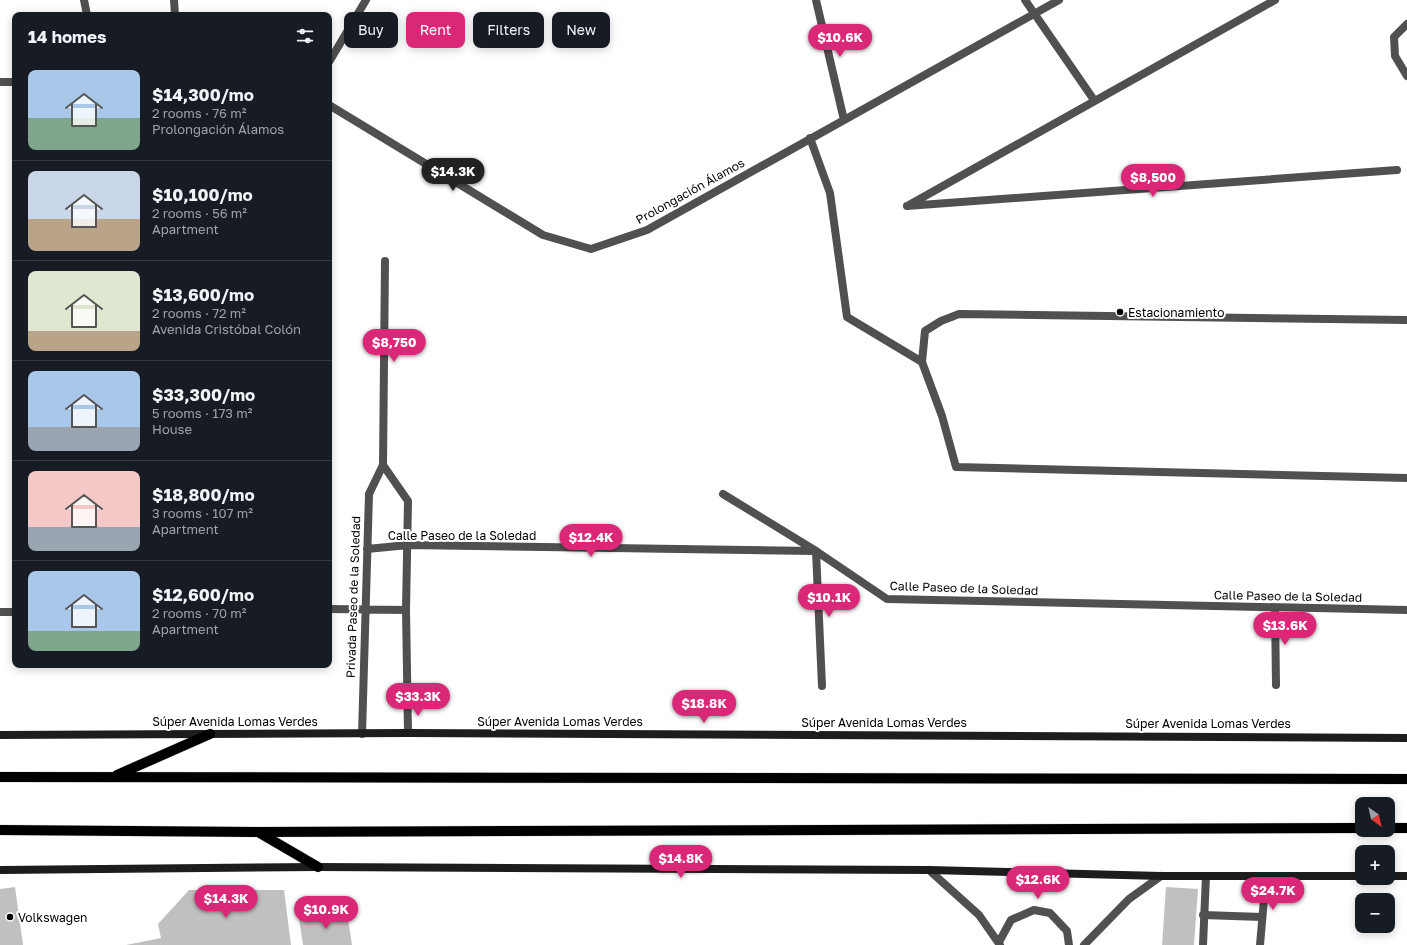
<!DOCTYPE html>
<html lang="en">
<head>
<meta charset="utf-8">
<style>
	body { margin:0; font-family:"Golos Text",sans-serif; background:#242831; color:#f1f3f6; height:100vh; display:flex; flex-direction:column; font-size:15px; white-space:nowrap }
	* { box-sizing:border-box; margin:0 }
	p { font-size:13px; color:#9ea1a6 }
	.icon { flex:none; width:22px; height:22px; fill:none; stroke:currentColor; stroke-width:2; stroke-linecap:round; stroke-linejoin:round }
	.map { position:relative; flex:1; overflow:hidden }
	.drawer { position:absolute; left:12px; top:12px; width:320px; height:656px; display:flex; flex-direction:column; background:#171b24; border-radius:8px; box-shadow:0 2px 10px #0003 }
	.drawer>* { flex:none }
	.hud { position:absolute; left:344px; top:12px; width:380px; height:36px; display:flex; gap:8px }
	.needle { width:26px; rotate:146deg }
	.fabs { position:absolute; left:1355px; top:797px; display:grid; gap:8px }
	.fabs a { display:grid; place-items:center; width:40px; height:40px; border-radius:8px; background:#171b24; box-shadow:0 2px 10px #0003; font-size:20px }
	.price { position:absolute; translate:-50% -34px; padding:0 9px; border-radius:14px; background:#db2777; color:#fff; font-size:13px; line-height:26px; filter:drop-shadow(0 1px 2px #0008) }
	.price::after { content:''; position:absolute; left:50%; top:24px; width:12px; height:9px; margin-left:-6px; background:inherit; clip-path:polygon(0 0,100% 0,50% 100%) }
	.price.on { background:#222; color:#fff }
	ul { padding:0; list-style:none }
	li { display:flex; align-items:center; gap:12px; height:100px; padding:0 16px }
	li+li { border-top:1px solid #363941 }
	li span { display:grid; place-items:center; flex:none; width:112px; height:80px; border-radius:8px; color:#555 }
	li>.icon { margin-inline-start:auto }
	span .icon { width:48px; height:48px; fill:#fffc; stroke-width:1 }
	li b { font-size:17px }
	h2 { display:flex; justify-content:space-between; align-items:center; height:48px; padding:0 16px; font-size:17px }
	.tag { padding:0 14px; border-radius:8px; background:#171b24; box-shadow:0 2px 10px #0003; font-size:14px; line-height:36px }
	.tag.on { background:#db2777; color:#fff }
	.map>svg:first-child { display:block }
	.building { fill:#c0c0c0 }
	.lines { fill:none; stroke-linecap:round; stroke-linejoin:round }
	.primary-casing { stroke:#dbdbdb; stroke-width:11 }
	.service { stroke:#505050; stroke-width:8 }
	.minor { stroke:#505050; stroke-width:8 }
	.tertiary { stroke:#505050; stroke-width:8 }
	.secondary { stroke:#1d1d1d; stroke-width:8 }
	.primary { stroke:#000; stroke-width:10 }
	.poi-dot { fill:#000; stroke:#fff; stroke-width:1.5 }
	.labels { text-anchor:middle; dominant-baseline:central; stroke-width:4; stroke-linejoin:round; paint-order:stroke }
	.street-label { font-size:12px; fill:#000; stroke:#fff }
	.poi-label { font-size:12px; fill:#000; stroke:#fff; text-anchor:start }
</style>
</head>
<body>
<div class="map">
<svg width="1407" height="945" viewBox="0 0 1407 945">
	<rect width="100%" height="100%" fill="#fff"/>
	<path class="building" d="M 15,887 L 23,945 L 0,945 L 0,889 Z
		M 1166,887 L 1198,889 L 1194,945 L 1162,945 Z
		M 189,890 L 284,890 L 291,945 L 126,945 L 161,938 L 158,924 Z
		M 347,912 L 352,945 L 303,945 L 299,919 Z"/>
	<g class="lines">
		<g class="primary-casing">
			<path id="primary" d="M 117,775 L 210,734
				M 0,777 L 1407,779
				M 1388,828 L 1407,828
				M 0,830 L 258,832 L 1362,828
				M 258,832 L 318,867"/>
		</g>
		<path class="service" d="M 84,0 L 87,15
			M 329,62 L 366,0
			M 810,138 L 830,193 L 847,317 L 922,362
			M 1407,320 L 959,314 L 941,321 L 925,331 L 922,362 L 942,416 L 956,467 L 1407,478"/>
		<path class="minor" d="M 174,0 L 175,15
			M 816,0 L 844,120
			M 1025,0 L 1094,100
			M 1407,24 L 1394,37 L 1395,56 L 1407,76
			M 0,82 L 15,82
			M 329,105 L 543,235 L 591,249 L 647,230 L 1059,0
			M 909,205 L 1275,0
			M 907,206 L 1397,170
			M 383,465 L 408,501 L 406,610 L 408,733
			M 723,494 L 816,551 L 887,599 L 1407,610
			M 367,549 L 408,545 L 815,551
			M 816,551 L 822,686
			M 1275,608 L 1276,685
			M 329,609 L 406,610
			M 0,612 L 15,612
			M 362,734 L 369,494 L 383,465 L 385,261
			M 929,870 L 979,915 L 1000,945
			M 999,942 L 1011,920 L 1034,910 L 1050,913 L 1067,931 L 1069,945
			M 1084,945 L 1129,899 L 1161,876
			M 1203,945 L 1206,876
			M 1260,945 L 1266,876"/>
		<path class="tertiary" d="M 1203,915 L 1262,917"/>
		<path class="secondary" d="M 0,735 L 408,733 L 1407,738
			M 0,870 L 318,867 L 929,870 L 1161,876 L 1362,876
			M 1388,876 L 1407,876"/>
		<use href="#primary" class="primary"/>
	</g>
	<g class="poi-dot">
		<circle cx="1120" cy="312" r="4"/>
		<circle cx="10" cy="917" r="4"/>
	</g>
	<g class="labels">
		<g class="street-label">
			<text transform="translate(690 191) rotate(-29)">Prolongación Álamos</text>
			<text x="462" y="535">Calle Paseo de la Soledad</text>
			<text transform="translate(964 588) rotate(2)">Calle Paseo de la Soledad</text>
			<text transform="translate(1288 596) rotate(1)">Calle Paseo de la Soledad</text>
			<text transform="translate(353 597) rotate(-88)">Privada Paseo de la Soledad</text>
			<text x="235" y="721">Súper Avenida Lomas Verdes</text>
			<text x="560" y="721">Súper Avenida Lomas Verdes</text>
			<text x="884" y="722">Súper Avenida Lomas Verdes</text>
			<text x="1208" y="723">Súper Avenida Lomas Verdes</text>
		</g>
		<g class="poi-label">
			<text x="1128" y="312">Estacionamiento</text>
			<text x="18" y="917">Volkswagen</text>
		</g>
	</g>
</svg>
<div class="fabs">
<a><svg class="needle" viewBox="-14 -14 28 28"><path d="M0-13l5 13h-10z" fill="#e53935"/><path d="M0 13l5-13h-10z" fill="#9ea1a6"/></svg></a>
<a>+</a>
<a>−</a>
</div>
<b class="price" style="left:840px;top:58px">$10.6K</b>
<b class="price on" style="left:453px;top:192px">$14.3K</b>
<b class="price" style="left:1153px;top:198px">$8,500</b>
<b class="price" style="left:394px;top:363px">$8,750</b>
<b class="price" style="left:591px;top:558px">$12.4K</b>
<b class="price" style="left:829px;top:618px">$10.1K</b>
<b class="price" style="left:1285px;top:646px">$13.6K</b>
<b class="price" style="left:418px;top:717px">$33.3K</b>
<b class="price" style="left:704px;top:724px">$18.8K</b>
<b class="price" style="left:681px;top:879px">$14.8K</b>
<b class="price" style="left:1038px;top:900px">$12.6K</b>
<b class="price" style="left:1273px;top:911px">$24.7K</b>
<b class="price" style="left:226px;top:919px">$14.3K</b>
<b class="price" style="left:326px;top:930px">$10.9K</b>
<div class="hud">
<a class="tag">Buy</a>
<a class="tag on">Rent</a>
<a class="tag">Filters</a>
<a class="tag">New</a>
</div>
<section class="drawer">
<h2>14 homes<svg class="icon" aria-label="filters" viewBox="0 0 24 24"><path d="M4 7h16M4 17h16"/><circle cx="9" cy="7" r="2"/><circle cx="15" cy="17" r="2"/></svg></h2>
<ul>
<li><span style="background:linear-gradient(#a9c7e8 60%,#7fa58c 0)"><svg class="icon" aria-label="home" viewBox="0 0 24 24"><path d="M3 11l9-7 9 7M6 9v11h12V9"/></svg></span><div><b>$14,300/mo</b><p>2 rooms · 76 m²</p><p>Prolongación Álamos</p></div></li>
<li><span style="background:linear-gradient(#c9d6e8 60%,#b9a48a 0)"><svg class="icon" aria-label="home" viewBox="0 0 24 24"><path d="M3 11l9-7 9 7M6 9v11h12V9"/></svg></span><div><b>$10,100/mo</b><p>2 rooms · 56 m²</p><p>Apartment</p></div></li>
<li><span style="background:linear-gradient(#dfe7d0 75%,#b9a48a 0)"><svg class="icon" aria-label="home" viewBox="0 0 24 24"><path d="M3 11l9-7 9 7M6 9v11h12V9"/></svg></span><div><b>$13,600/mo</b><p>2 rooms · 72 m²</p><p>Avenida Cristóbal Colón</p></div></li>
<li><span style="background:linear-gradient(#a9c7e8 70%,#9aa5b1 0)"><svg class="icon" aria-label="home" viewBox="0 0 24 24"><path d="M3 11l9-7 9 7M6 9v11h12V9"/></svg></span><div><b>$33,300/mo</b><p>5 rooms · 173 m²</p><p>House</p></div></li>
<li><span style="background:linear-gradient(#f6c9c9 70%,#9aa5b1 0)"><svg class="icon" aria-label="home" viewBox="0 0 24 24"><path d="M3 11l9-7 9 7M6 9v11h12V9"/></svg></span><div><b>$18,800/mo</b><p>3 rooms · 107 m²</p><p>Apartment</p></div></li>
<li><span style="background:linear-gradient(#a9c7e8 75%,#7fa58c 0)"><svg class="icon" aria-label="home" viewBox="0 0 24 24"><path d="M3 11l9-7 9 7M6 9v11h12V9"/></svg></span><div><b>$12,600/mo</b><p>2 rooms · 70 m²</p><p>Apartment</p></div></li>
</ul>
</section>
</div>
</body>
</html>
